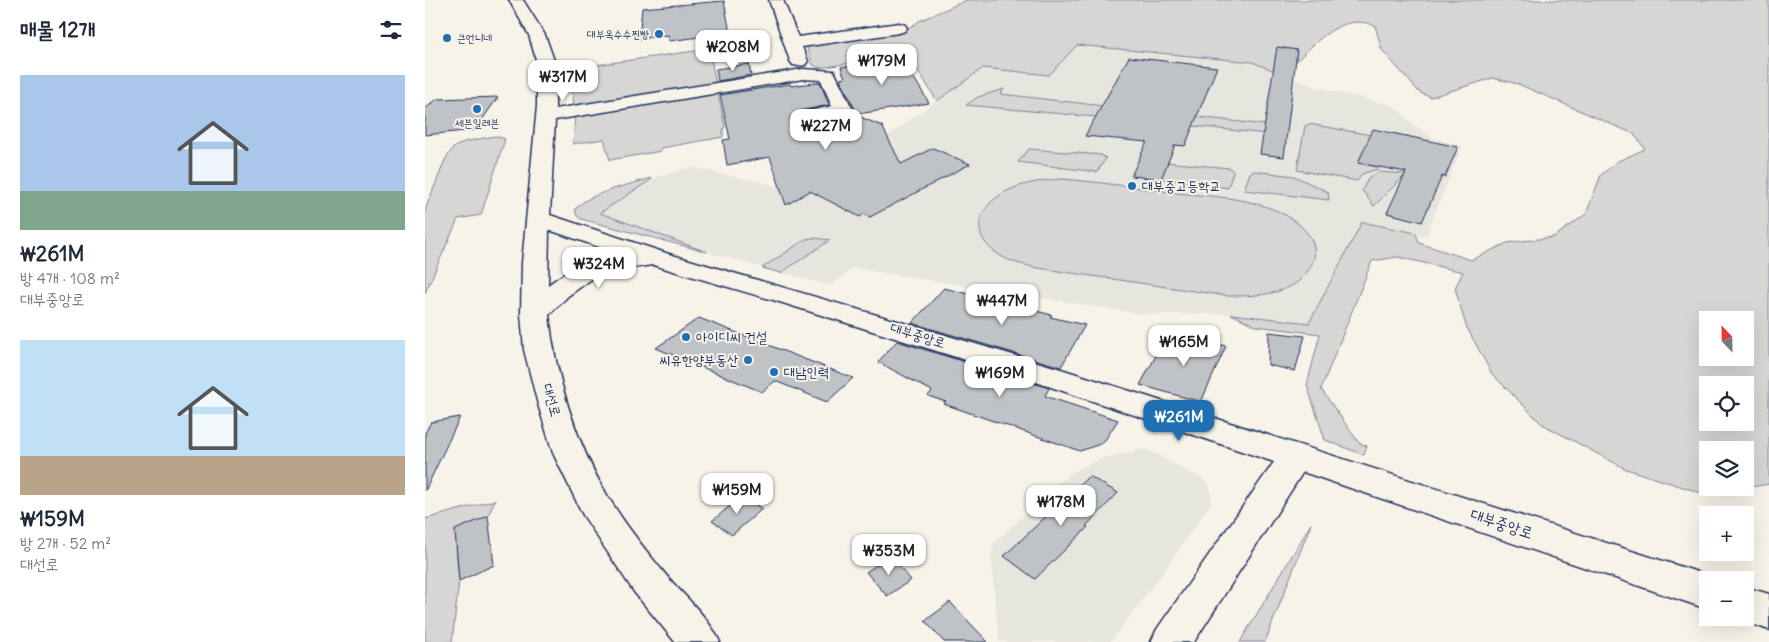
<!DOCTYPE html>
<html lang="ko">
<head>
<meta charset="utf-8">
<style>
	body { margin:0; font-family:Delius,"Poor Story",sans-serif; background:#f2f2f3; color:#1f2937; height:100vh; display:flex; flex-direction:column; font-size:19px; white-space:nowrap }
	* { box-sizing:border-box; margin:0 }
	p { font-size:16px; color:#747a83 }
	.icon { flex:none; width:28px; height:28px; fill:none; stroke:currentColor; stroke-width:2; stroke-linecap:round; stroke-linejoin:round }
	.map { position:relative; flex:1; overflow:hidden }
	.panel { display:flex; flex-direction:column; background:#fff; width:425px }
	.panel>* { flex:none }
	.needle { width:32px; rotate:338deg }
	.tools { position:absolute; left:1274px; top:311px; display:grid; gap:10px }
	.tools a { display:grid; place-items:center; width:55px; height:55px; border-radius:0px; background:#fff; box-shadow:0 5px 20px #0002; font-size:25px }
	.price { position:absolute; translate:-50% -42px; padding:0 11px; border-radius:10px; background:#fff; color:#222; font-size:16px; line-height:32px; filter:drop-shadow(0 1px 2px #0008) }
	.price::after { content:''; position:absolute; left:50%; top:30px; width:15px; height:11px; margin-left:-8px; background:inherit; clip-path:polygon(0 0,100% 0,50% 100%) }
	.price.selected { background:#1f6fb2; color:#fff }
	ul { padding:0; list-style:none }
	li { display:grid; align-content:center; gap:10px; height:265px; padding:0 20px }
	li span { display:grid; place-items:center; height:155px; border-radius:0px; color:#555 }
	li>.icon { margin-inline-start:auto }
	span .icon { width:90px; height:90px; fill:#fffc; stroke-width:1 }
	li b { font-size:21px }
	h2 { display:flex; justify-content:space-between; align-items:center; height:60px; padding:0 20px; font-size:21px }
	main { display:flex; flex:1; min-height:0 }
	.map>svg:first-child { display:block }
	.built { fill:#e6e5de }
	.green { fill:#d7d6d4; stroke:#798299; fill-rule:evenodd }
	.building { fill:#c0c3c5; stroke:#1b2f5e }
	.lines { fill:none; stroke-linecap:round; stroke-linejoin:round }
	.minor-casing { stroke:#1b2f5e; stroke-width:3 }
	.minor { fill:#f7f3e8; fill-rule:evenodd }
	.poi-dot { fill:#1f6fb2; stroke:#f7f3e8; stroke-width:2 }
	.labels { text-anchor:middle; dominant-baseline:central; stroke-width:4; stroke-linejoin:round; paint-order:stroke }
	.far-poi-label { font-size:11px; fill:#1b2f5e; stroke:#f7f3e8; text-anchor:end }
	.poi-label { font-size:14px; fill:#1b2f5e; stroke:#f7f3e8; text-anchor:start }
	.street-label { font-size:14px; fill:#1b2f5e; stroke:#f7f3e8 }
	.near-street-label { font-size:16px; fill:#1b2f5e; stroke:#f7f3e8 }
</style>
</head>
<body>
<main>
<section class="panel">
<h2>매물 12개<svg class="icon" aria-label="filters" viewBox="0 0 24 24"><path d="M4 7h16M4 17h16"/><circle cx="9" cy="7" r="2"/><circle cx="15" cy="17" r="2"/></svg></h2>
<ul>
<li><span style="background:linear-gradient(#a9c7e8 75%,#7fa58c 0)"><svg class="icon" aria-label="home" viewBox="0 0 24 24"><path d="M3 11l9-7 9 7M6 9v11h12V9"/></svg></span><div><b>₩261M</b><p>방 4개 · 108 m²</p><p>대부중앙로</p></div></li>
<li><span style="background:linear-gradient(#bfe0f5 75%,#b9a48a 0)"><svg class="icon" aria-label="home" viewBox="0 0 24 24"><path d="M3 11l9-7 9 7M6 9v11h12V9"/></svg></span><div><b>₩159M</b><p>방 2개 · 52 m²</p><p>대선로</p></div></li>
</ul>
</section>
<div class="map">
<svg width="1344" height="642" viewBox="0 0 1344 642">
	<rect width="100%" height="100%" fill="#f7f3e8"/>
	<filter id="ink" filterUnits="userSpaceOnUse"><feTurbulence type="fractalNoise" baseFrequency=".02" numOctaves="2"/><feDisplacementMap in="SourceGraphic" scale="10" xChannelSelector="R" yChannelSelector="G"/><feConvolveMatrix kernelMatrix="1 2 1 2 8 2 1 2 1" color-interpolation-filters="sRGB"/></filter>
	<g filter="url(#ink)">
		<path class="built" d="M 651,45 L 827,62 L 891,87 L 969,106 L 988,124 L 1008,138 L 1037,146 L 1001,236 L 937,222 L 884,323 L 806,314 L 716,314 L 428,268 L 405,286 L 282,252 L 175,213 L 227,179 L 266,167 L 383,193 L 558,68 L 624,75 Z
			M 721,449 L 778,479 L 784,485 L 787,496 L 784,506 L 734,578 L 685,642 L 574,642 L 566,554 L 569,543 L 644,474 L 677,458 Z"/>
		<path class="green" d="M 542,0 L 1344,0 L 1344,484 L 1280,494 L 1201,469 L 1117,424 L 1067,374 L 1041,326 L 1030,288 L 1038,272 L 973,257 L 947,261 L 896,389 L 934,443 L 942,446 L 939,455 L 900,440 L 882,385 L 895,334 L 831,326 L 806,314 L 884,323 L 937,222 L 991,233 L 994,243 L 1046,260 L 1082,243 L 1129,237 L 1161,214 L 1176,175 L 1193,161 L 1220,149 L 1209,134 L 1093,84 L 1068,78 L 1006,97 L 995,93 L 957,50 L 950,26 C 913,9 883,52 858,74 L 827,62 L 652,45 L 624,75 L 558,68 L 512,101 L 483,54 L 394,68 L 388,65 L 382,48 L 386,45 C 411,41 478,37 494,21 ZM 1282,320 L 1320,320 L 1320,358 L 1282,358 ZM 1282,385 L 1320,385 L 1320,422 L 1282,422 ZM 1282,450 L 1320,450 L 1320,488 L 1282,488 Z
			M 284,49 L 291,84 L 149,106 L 147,87 L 150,68 Z
			M 579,89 L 576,94 L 713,110 L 671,117 L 541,105 L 553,97 Z
			M 293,94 L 300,127 L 298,129 L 298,137 L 236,148 L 236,151 L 185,160 L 179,139 L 148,144 L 150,116 Z
			M 731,112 L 841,125 L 859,136 L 768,126 Z
			M 884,124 L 975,140 L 951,152 L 939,150 L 933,163 L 954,167 L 953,169 L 937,174 L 932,181 L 872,170 L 880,126 Z
			M 70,136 L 80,139 L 56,215 L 33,219 L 0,293 L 0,210 L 20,160 L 28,148 L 39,142 Z
			M 604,149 L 676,155 L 681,158 L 672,172 L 593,162 Z
			M 740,162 L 805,168 L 808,172 L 803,188 L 736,179 Z
			M 829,171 L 869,176 L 903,192 L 904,200 L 819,190 L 825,173 Z
			M 954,172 L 981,174 L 949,206 L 937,190 L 944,177 Z
			M 226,178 L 227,179 L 175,213 L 282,252 L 156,219 L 152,216 L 150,210 C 159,194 208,184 226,178 Z
			M 638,179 C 676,182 714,188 751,193 C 782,196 816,197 845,208 C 875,219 907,246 878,277 C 860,296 827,296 803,296 L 613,268 C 600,265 587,263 576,256 C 543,237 551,207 582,191 C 599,183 619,180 638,179 Z
			M 389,238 L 405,240 L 356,273 L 337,268 L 381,239 Z
			M 70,500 L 63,516 L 30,531 L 34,581 L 27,642 L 0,642 L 0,519 Z
			M 886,524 L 840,642 L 815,642 Z"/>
		<path class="building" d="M 299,1 L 305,33 L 244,41 L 244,35 L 214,39 L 217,8 Z
			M 852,47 L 872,50 L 859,157 L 835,154 Z
			M 704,57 L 792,67 L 760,146 L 750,145 L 736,179 L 706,176 L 722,142 L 660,136 Z
			M 477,58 L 504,103 L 439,113 L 429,112 L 430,109 L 415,79 L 420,78 L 416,67 Z
			M 324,64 L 326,75 L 293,81 L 291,69 Z
			M 395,82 L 404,105 L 370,112 L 365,118 L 369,124 L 377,126 L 418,118 L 428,114 L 457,126 L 476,164 L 508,148 L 545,164 L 445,217 L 439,214 L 435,217 L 385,191 L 361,205 L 345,157 L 302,165 L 298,140 L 305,139 L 295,95 L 365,84 L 366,86 Z
			M 73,97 L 50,130 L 0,135 L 0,109 L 12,99 Z
			M 948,129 L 1033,147 L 1020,177 L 1017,176 L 997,222 L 962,213 L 981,172 L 933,163 Z
			M 519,288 L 627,315 L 625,317 L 660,325 L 636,367 L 487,323 Z
			M 274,318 L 428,378 L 402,402 L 350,381 L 337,392 L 231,348 Z
			M 744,332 L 801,346 L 776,402 L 715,385 Z
			M 844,332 L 880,336 L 870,371 L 843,365 Z
			M 472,341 L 624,388 L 620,396 L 693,420 L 678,443 L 655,451 L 519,404 L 521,402 L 503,396 L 507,391 L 453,362 Z
			M 35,417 L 0,491 L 0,433 L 6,422 Z
			M 664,476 L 693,493 L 661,526 L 663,527 L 610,579 L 579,556 Z
			M 317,496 L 337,509 L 307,535 L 287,521 Z
			M 63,516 L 69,565 L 34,581 L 30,530 Z
			M 465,556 L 486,580 L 462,596 L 441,572 Z
			M 525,602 L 563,642 L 519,642 L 500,621 Z"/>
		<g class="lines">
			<g class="minor-casing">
				<path id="minor" d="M 84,0 L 98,0 L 120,35 L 130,63 L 130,109 L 378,69 L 409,71 L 428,110 L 425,114 L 418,116 L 377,124 L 370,122 L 367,118 L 370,114 L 407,106 L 396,80 L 378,79 L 130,120 L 125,215 L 244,254 L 636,369 L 1282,575 L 1295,580 L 1282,580 L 1282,609 L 878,472 L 769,642 L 726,642 L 732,629 L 849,462 L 614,383 L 348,300 L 228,265 L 191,270 L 168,278 L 143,296 L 124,315 C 130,375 151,443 182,495 C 197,520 217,546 236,569 C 255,593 282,614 295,642 L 250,642 L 209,592 L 158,515 L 128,453 L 112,401 L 99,350 L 96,314 L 97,263 L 112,106 L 112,63 L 104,35 ZM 124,230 L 195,254 C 168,258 144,269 123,285 Z
					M 344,0 L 358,0 L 373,37 L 474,23 L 480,25 L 482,28 L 480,31 L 474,33 L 377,47 L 383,61 L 380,65 L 374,66 L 368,65 L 365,61 Z
					M 1320,587 L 1344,594 L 1344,630 L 1310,618 L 1320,618 Z"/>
			</g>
			<use href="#minor" class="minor"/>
		</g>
	</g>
	<g class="poi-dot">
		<circle cx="234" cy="34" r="5"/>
		<circle cx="22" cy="38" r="5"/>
		<circle cx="52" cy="109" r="5"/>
		<circle cx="707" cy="186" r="5"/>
		<circle cx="261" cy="337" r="5"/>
		<circle cx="323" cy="360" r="5"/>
		<circle cx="349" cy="372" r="5"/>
	</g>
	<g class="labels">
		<g class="far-poi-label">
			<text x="224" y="34">대부옥수수찐빵</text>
			<text x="32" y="38" text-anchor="start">큰언니네</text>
			<text x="52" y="123" text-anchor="middle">세븐일레븐</text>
		</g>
		<g class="poi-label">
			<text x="717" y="186">대부중고등학교</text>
			<text x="271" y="337">아이디씨 건설</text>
			<text x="313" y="360" text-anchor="end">씨유한양부동산</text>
			<text x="359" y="372">대남인력</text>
		</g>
		<g class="street-label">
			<text transform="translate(493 335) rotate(17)">대부중앙로</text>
			<text transform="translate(127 400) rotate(74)">대선로</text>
		</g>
		<g class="near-street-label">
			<text transform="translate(1077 523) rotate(18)">대부중앙로</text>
		</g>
	</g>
</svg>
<div class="tools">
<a><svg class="needle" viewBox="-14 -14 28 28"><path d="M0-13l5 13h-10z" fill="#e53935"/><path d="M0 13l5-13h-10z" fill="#747a83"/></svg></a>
<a><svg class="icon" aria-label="locate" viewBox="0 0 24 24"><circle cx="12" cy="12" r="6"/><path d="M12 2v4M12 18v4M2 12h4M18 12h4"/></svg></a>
<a><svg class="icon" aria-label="layers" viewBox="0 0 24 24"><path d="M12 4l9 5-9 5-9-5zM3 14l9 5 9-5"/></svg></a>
<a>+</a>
<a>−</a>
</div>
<b class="price" style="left:308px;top:72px">₩208M</b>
<b class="price" style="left:457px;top:86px">₩179M</b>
<b class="price" style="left:138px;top:102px">₩317M</b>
<b class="price" style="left:401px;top:151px">₩227M</b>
<b class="price" style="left:174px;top:289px">₩324M</b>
<b class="price" style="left:577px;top:326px">₩447M</b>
<b class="price" style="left:759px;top:367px">₩165M</b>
<b class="price" style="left:575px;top:398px">₩169M</b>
<b class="price selected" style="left:754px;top:442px">₩261M</b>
<b class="price" style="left:312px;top:515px">₩159M</b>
<b class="price" style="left:636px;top:527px">₩178M</b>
<b class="price" style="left:464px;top:576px">₩353M</b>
</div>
</main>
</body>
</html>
